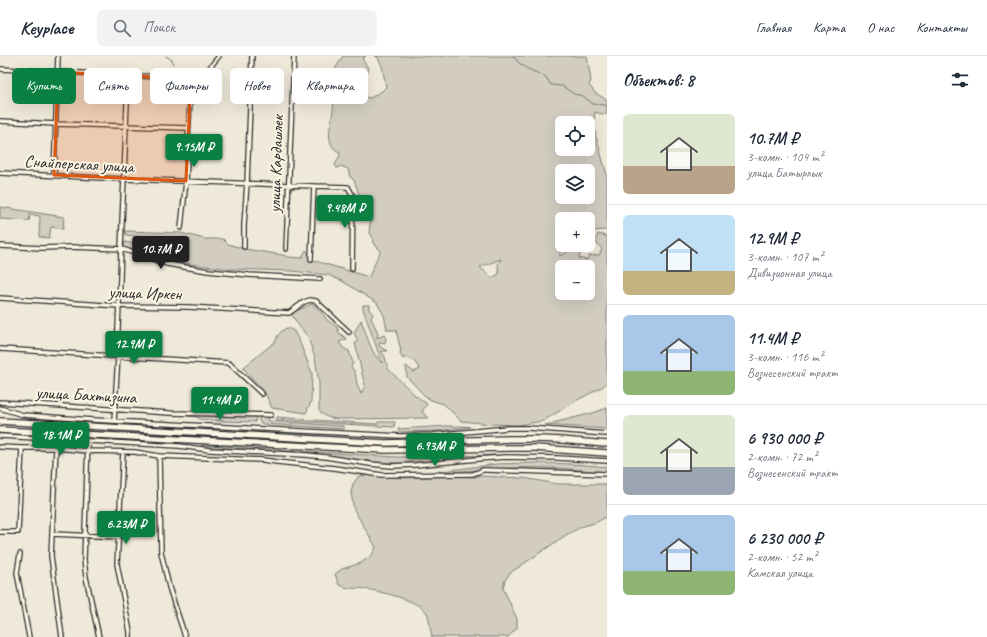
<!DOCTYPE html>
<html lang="ru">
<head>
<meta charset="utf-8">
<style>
	body { margin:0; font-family:Caveat,sans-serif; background:#f2f2f3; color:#1f2937; height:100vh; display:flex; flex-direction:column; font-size:15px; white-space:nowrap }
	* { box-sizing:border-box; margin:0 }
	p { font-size:13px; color:#747a83 }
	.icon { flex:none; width:22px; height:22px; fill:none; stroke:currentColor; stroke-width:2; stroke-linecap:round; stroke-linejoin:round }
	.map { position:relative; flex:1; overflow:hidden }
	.details { display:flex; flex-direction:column; background:#fff; width:380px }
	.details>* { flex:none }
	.guide { position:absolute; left:12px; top:12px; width:380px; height:36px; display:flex; gap:8px }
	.buttons { position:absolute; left:555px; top:60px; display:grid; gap:8px }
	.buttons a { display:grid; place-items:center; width:40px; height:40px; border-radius:6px; background:#fff; box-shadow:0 4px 16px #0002; font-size:20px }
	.price { position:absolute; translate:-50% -34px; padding:0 9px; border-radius:4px; background:#0b8043; color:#fff; font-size:13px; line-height:26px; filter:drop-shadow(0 1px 2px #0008) }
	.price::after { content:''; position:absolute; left:50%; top:24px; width:12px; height:9px; margin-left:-6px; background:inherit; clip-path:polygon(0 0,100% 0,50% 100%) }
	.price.current { background:#222; color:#fff }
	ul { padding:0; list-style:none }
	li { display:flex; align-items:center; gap:12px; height:100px; padding:0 16px }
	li+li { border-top:1px solid #e0e1e3 }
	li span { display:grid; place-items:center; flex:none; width:112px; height:80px; border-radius:6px; color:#555 }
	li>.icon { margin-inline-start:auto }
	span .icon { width:48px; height:48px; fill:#fffc; stroke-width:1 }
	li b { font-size:17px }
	h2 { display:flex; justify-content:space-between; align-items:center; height:48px; padding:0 16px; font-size:17px }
	.pill { padding:0 14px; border-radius:6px; background:#fff; box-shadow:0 4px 16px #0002; font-size:14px; line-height:36px }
	.pill.current { background:#0b8043; color:#fff }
	header { display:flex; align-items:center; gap:24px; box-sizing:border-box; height:56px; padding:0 20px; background:#fff; border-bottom:1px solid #e0e1e3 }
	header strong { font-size:19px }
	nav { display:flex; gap:22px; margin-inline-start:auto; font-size:14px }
	.search { width:280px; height:36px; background:#f2f2f3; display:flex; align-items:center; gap:10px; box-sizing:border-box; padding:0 14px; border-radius:6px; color:#747a83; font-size:15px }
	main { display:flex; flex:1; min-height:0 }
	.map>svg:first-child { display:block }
	.green { fill:#d2cdc0; stroke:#7e7c76; fill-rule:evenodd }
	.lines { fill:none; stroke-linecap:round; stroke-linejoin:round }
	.stream { stroke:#75736d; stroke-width:1 }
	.street-casing { stroke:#2b2b2b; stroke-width:6 }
	.primary-casing { stroke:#2b2b2b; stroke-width:8 }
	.street { stroke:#fcf5e5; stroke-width:3.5 }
	.primary { stroke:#fcf5e5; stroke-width:5.5 }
	.marked { fill:#df570e; fill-opacity:0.2; stroke:#df570e; stroke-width:3; stroke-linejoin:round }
	.labels { text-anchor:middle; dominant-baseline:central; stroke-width:4; stroke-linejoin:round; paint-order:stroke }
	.street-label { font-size:17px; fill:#2b2b2b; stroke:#fcf5e5 }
</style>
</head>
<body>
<header>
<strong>Keyplace</strong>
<div class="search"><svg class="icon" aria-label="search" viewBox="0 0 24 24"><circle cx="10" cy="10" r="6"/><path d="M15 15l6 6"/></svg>Поиск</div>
<nav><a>Главная</a><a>Карта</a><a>О нас</a><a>Контакты</a></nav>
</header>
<main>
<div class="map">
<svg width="607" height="581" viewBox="0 0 607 581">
	<rect width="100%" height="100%" fill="#efe9da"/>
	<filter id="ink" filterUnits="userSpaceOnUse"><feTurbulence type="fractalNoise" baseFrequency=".025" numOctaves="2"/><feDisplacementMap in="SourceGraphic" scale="8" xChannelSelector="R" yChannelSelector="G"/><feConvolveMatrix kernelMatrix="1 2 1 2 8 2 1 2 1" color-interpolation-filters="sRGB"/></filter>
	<g filter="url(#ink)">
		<path class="green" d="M 343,0 L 366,0 L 362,3 L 369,13 C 367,20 363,24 357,28 L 357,34 L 362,41 L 370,42 L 382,35 L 386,31 L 382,10 L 377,0 L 375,0 L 587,0 L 591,25 L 589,29 L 595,37 L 607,44 L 607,58 L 602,58 L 595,56 L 594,64 L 596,81 L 607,119 L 607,174 L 588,175 L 588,163 L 562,163 L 562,189 L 560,195 L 560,200 L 568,196 L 568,189 L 580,189 L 581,193 L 579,202 L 587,204 L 589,200 L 599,199 L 602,193 L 595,185 L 598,178 L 607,180 L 607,327 L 602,331 L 574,346 L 543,365 L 518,369 L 491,368 L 461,365 L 444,348 L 431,344 L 424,339 L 407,321 L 406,310 L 414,316 L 420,313 L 414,305 L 411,304 L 407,301 L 403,303 L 400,298 L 401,291 L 400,291 L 396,274 L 387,274 L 384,259 L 377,247 L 344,226 L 328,219 L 292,215 L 229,213 L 182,207 L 150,200 L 124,191 L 125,186 L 158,193 L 159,183 L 126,179 L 125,175 L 181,177 L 205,183 L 223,183 L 228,188 L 245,193 L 283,199 L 288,201 L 302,202 L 306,194 L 312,204 L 369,221 L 377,202 L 381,195 L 373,187 L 372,180 L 369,176 L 373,148 L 359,138 L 354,124 L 350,121 L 348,113 L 341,110 L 337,112 L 335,109 L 339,102 L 340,97 C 338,95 334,93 333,91 C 322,75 341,50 330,33 L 332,18 ZM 562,67 L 588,67 L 588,93 L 562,93 ZM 562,115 L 588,115 L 588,141 L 562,141 ZM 501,203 L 498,208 L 499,218 L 492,222 L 480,211 ZM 562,211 L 588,211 L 588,237 L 562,237 Z
			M 0,151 L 64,161 L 63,173 L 51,171 L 49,182 L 39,181 L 40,160 L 30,159 L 29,165 L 0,163 Z
			M 312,248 L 320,254 L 327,264 L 337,271 L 339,277 L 347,283 L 339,286 L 343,292 L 349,295 L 353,307 L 351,311 L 355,316 L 357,328 L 361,338 L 365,330 L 355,287 L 358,285 L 354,277 L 361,264 C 366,276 371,299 382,307 L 363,253 L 363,249 L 369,249 L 369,254 L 373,258 L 371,262 L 378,277 L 377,282 L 384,279 L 386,283 L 385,287 L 379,286 L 379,290 L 387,295 L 381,295 L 385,301 L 388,313 L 416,340 L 427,348 L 422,356 L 429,362 L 337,363 C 330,362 323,361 319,354 L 319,327 L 315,302 L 308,281 L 299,270 L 292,259 L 296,255 Z
			M 286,272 L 290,273 L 294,275 L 300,287 L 312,317 L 311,346 L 306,357 L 272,352 L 264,335 L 243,312 L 276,285 C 277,278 281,276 286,272 Z
			M 607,352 L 607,373 L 545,369 L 593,357 Z
			M 186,359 L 256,361 L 255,366 L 218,365 L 200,363 L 197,361 L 187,360 Z
			M 259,361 L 268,361 L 269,365 L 343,370 L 344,373 L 262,368 L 259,365 Z
			M 277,361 L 311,364 L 377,368 L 378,366 L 395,366 L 394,371 L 277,364 Z
			M 448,370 C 455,371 464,369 470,371 L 438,375 L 399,376 L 398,373 Z
			M 201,389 L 207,389 L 397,401 L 495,399 L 412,407 L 392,407 L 376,406 L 314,397 L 210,391 Z
			M 529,407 C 555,407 581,408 607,411 L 607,416 C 587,415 568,412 548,412 C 510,410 472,416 434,416 L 497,408 Z
			M 363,419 L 406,422 L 447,420 L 475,421 L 478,420 L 523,422 L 558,428 L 604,428 L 607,430 L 607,460 L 597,466 L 581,471 L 566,479 L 510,517 L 505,524 L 503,532 L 517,563 L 517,572 L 508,581 L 432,581 C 430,574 430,563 427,557 C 419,544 381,536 366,533 C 355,531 350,534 339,529 L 335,518 L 342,513 L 361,507 L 372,499 L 376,491 L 354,454 L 351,437 L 353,428 L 358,421 Z"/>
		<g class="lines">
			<path class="stream" d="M 166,0 L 172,4 L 173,8
				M 513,0 L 519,7 L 528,13 L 546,21 L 551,29 L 562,30 L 574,38 L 583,40 L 593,48 L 605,49 L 607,51"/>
			<g class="street-casing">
				<path id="street" d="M 0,13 L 199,23 L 203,20 L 219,0
					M 0,65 L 56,68 L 188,72
					M 0,117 L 124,123 L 314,130 L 348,131 L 353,140 L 352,213
					M 54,119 L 58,0
					M 181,172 L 186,125 L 191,23
					M 0,190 L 42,192 L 72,191 L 122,193 L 167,208 L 208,215 L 249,219 L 320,223
					M 244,191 L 244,169 L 247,127 L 252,0
					M 286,193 L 294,0
					M 311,203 L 314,130
					M 0,242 L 119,250 L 188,251 L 289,257 L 304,246 L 310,244 L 316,245 L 349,276
					M 0,293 L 229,307 L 262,338
					M 0,346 L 170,357 L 271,359
					M 0,352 L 23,359 L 93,364 L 400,380 L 432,379 L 508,372 L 528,372 L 607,378
					M 114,365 L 118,300 L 117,293 C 120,236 121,179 124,123 C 125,88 127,54 128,20
					M 0,380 L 179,390 L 210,394 L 306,399 L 326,401 L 370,408 L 392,410 L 415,409 L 478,403 L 506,401 L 558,402 L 607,405
					M 88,385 L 84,504 L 86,521 L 99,581
					M 0,391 L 22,392 L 56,392 L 88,395 L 135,396 L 159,400 L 263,404 L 277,406 L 334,412 L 382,419 L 473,418 L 483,414 L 486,414 L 607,418
					M 56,392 L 51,500 L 62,581
					M 123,396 L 117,508 L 130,576 L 130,581
					M 159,400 L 161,496 L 169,531 L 175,550 L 182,571 L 185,581
					M 0,476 L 18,476 L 22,392
					M 52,478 L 119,481
					M 20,498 L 17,517 L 29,581"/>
			</g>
			<g class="primary-casing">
				<path id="primary" d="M 0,365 L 385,387 C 435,386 484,382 534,383 C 558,383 583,386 607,388
					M 0,374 L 385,394 L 510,392 L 535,392 L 607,397"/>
			</g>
			<use href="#street" class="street"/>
			<use href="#primary" class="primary"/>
		</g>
	</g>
	<path class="marked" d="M 58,16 L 191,23 L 186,125 L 54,119 Z"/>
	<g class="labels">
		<g class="street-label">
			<text transform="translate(79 108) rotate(3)">Снайперская улица</text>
			<text transform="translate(276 108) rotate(-88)">улица Кардашлек</text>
			<text transform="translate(145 237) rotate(2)">улица Иркен</text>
			<text transform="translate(86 339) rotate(3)">улица Бахтизина</text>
		</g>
	</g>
</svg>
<div class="buttons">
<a><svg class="icon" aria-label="locate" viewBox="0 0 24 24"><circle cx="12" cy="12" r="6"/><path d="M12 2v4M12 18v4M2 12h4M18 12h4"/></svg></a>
<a><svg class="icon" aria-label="layers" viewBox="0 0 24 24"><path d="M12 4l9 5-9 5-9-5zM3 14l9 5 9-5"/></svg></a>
<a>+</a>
<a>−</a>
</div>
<b class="price" style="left:194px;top:112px">9.15M ₽</b>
<b class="price" style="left:345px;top:173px">9.48M ₽</b>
<b class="price current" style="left:161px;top:214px">10.7M ₽</b>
<b class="price" style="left:134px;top:309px">12.9M ₽</b>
<b class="price" style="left:220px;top:365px">11.4M ₽</b>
<b class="price" style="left:61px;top:400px">18.1M ₽</b>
<b class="price" style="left:435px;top:411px">6.93M ₽</b>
<b class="price" style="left:126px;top:489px">6.23M ₽</b>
<div class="guide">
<a class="pill current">Купить</a>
<a class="pill">Снять</a>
<a class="pill">Фильтры</a>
<a class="pill">Новое</a>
<a class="pill">Квартира</a>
</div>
</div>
<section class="details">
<h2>Объектов: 8<svg class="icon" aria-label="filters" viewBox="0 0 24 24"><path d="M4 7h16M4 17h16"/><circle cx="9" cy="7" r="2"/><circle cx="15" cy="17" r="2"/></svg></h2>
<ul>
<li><span style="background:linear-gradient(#dfe7d0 65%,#b9a48a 0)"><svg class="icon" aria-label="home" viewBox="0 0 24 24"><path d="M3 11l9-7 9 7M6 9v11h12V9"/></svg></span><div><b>10.7M ₽</b><p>3-комн. · 104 m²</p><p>улица Батырлык</p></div></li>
<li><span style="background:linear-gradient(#bfe0f5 70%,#c2b280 0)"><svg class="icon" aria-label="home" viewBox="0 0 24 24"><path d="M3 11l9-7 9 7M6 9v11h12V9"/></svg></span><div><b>12.9M ₽</b><p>3-комн. · 107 m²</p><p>Дивизионная улица</p></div></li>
<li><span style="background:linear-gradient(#a9c7e8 70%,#8fb573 0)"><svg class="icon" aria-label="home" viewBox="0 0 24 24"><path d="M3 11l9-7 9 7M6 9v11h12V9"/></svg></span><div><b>11.4M ₽</b><p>3-комн. · 116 m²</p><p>Вознесенский тракт</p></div></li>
<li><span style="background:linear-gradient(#dfe7d0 65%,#9aa5b1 0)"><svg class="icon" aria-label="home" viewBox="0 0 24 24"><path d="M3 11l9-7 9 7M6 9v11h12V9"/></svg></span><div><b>6 930 000 ₽</b><p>2-комн. · 72 m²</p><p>Вознесенский тракт</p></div></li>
<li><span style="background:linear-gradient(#a9c7e8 70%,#8fb573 0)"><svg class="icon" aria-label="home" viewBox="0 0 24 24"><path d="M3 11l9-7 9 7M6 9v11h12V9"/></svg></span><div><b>6 230 000 ₽</b><p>2-комн. · 52 m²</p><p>Камская улица</p></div></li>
</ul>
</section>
</main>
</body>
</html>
